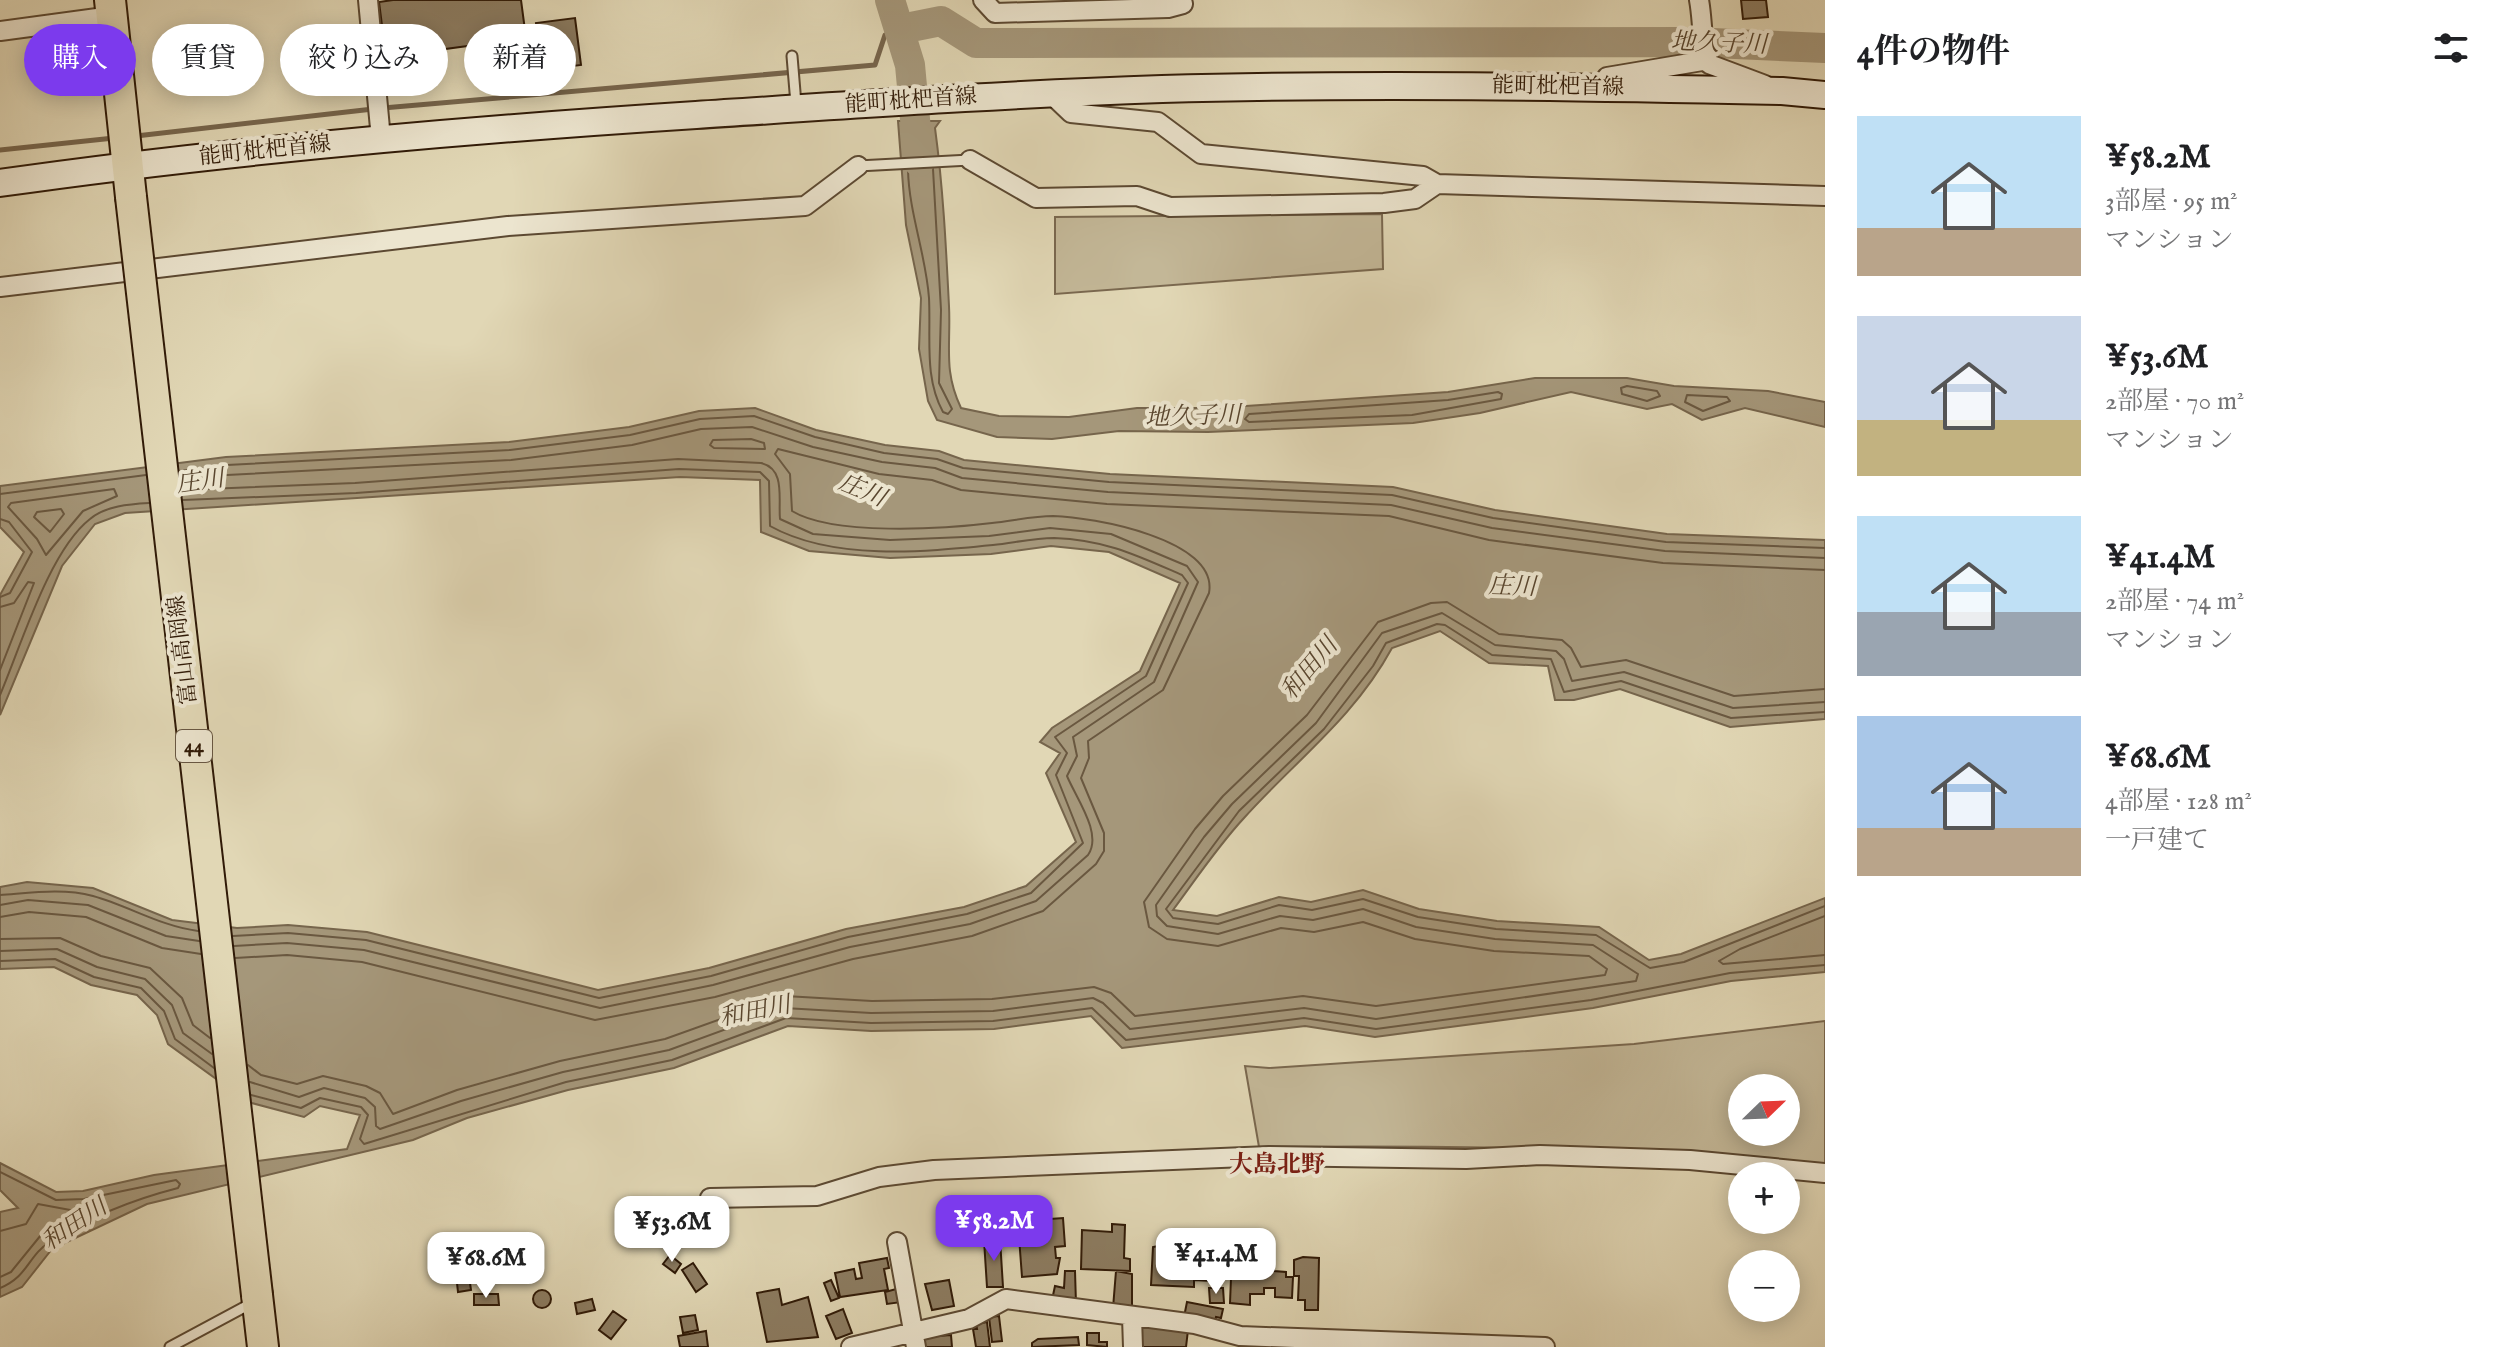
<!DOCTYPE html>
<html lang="ja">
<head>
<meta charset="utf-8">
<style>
	body { margin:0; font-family:"IM FELL English","Noto Serif JP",serif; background:#f6f6f6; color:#202124; height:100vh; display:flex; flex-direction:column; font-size:30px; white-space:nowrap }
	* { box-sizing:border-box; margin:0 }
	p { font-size:26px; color:#757577 }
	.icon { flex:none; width:44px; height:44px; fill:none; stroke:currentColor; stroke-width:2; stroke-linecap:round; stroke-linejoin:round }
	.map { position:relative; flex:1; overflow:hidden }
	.sheet { display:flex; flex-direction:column; background:#fff; width:680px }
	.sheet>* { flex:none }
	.top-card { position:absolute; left:24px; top:24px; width:760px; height:72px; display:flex; gap:16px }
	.needle { width:52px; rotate:67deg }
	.buttons { position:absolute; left:1728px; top:1074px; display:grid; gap:16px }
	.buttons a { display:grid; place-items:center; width:72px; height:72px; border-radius:50%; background:#fff; box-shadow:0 4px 20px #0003; font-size:40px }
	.price { position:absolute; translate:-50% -68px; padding:0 18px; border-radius:16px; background:#fff; color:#222; font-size:26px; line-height:52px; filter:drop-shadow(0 2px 4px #0008) }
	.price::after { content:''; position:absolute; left:50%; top:48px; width:24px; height:18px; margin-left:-12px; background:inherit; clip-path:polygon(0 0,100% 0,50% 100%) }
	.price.active { background:#7c3aed; color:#fff }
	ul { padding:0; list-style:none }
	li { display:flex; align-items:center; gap:24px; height:200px; padding:0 32px }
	li span { display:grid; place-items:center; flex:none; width:224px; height:160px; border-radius:0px; color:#555 }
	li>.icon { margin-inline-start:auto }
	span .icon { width:96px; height:96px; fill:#fffc; stroke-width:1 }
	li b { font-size:34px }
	h2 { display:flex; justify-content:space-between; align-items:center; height:96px; padding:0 32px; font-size:34px }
	.chip { padding:0 28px; border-radius:36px; background:#fff; box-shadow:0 4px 20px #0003; font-size:28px; line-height:72px }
	.chip.active { background:#7c3aed; color:#fff }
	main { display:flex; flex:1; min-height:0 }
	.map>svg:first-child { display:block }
	.green { fill:#c3b797; stroke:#7a684f; stroke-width:2; fill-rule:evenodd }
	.water { fill:#a5977a; stroke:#76654c; stroke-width:2 }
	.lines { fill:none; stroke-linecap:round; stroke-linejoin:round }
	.shore { stroke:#6a5840; stroke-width:2 }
	.stream { stroke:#76654c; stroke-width:5 }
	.river { stroke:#a5977a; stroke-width:30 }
	.building { fill:#8c7c61; stroke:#301a07; stroke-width:2 }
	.service-casing { stroke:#5c4932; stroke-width:13 }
	.minor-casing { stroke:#5c4932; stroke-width:22 }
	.secondary-casing { stroke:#301a07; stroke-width:30 }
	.primary-casing { stroke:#301a07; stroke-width:34 }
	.service { stroke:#ece5cf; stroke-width:9 }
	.minor { stroke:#ece5cf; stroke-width:18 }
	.secondary { stroke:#ece5cf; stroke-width:26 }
	.primary { stroke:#e1d7b5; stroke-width:30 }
	.primary-bridge-casing { stroke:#301a07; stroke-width:34; stroke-linecap:butt }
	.primary-bridge { stroke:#e1d7b5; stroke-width:30 }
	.labels { text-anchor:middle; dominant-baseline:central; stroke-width:8; stroke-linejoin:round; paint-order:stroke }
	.shield { fill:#ece5cf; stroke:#685743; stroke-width:2 }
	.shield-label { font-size:20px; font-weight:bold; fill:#301a07 }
	.street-label { font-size:22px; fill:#301a07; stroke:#ece5cf }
	.water-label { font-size:24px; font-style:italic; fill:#59462f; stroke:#ece5cf }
	.neighbourhood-label { font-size:24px; font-weight:bold; fill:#7a1f14; stroke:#ece5cf }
</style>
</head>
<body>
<main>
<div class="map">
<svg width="1825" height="1347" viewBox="0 0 1825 1347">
	<rect width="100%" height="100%" fill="#e1d7b5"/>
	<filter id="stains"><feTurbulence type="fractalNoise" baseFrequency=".0025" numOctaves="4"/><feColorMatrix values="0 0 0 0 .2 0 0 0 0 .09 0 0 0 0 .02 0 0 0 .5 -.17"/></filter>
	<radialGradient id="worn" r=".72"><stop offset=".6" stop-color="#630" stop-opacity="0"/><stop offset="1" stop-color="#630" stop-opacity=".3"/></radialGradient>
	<path class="green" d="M 1382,214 L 1383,269 L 1055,294 L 1055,217 Z
		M 1825,1021 L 1825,1168 C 1637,1147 1447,1145 1259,1147 L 1245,1066 L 1269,1068 L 1634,1044 ZM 1742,1088 L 1786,1088 L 1786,1132 L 1742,1132 Z"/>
	<path class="water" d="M 898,121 L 940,121 L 935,128 C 943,187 946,246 949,306 C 951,346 943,370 961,408 L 999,416 L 1069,417 L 1137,408 L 1216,408 L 1448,392 L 1535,378 L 1627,378 L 1674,386 L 1768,391 L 1825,402 L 1825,427 L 1745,408 L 1702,420 L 1672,404 L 1647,409 L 1571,392 L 1480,413 L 1413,423 L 1208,432 L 1119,431 L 1052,439 L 997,437 L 937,420 L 928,401 L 919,349 L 921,298 L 906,225 Z
		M 755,408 L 816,430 L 885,445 L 939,451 L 964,460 L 1110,474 L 1393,487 L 1495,510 L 1667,534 L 1825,540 L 1825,719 L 1730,727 L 1620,689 L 1574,700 L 1555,700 L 1548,666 L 1489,663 L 1440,631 L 1392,648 C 1354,718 1296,760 1244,818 C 1218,846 1196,879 1173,910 L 1217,916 L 1279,897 L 1311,902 L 1363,890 L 1419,909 L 1497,921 L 1599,927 L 1649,960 L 1681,954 L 1825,898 L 1825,972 L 1731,981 L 1593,1008 L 1375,1037 L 1305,1026 L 1122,1048 L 1091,1016 L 994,1029 L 871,1031 L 788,1026 L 674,1068 L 568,1090 L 467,1118 L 413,1140 L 147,1204 L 52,1249 L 22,1287 L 0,1297 L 0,1212 L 18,1208 L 0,1190 L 0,1163 L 56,1192 L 83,1191 L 154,1175 L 347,1149 L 360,1115 L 320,1106 L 304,1117 L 248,1102 L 168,1044 L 157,1015 L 137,995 L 91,985 L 54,967 L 0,969 L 0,887 L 27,882 L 93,888 L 172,920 L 237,928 L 288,925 L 367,932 L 598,990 L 709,968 L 846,929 L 964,907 L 1026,886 L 1076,842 L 1046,773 L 1060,753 L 1040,742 L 1052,728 L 1140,671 L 1180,583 L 1109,552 L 1051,546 L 991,554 L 890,558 L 809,551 L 761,532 L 760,480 L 680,477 L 125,513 L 95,524 L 62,566 L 0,715 L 0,595 L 24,552 L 0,527 L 0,486 L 226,457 L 509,442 L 629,427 L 699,411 Z"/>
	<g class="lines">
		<path class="shore" d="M 908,170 C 909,213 926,255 929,298 C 931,339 924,377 943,412 L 948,414 L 952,409 L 939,383 L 941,310 L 933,169
			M 1627,386 L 1657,391 L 1660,396 L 1647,401 L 1622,394 L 1621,388 Z
			M 1498,392 L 1502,394 L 1501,399 L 1412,415 L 1249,422 L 1245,419 L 1249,414 L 1448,400 Z
			M 1687,395 L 1727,397 L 1730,401 L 1703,411 L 1685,402 Z
			M 751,439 L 764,443 L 765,449 L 714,448 L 710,445 L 713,440 Z
			M 180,471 L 227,465 L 510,450 L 630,435 L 700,419 L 754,416 L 815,437 L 884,453 L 937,459 L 963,468 L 1109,482 L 1392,495 L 1493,518 L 1666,542 L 1825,548
			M 181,481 L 227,475 L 511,460 L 632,445 L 701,429 L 752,427 L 813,447 L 882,462 L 935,468 L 962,478 L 1108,492 L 1391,505 L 1492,528 L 1665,551 L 1825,558
			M 114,489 L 117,496 L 83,511 L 46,555 L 37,539 L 8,507 L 11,503 Z
			M 182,490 L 355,483 L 678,459 L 761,463 C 786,469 778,499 780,519 L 813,534 L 890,540 L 989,536 L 1050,528 L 1111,534 L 1187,566 L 1198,582 L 1154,682 L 1073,737 L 1077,756 L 1067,776 C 1076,798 1103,834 1088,855 L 1036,901 L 970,924 L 850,947 L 713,985 L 600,1008 L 364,950 L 287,943 L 234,946
			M 0,494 L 146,475
			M 183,500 L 356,493 L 679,469 L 760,472 L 769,481 L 770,526 C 833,561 923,552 993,545 C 1013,543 1034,538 1054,538 C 1106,540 1136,555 1182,575 L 1188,583 L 1146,676 L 1055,737 L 1067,753 L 1056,775 L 1083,843 L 1031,893 L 967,914 L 848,937 L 711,976 L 599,998 L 366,940 L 288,933 L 233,936
			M 61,509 L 64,514 L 50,532 L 34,517 L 37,512 Z
			M 0,519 L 9,522 L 32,552 L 10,593 L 0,597
			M 0,607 L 14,603 L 28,582 L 34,583 L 0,670
			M 0,695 C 21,646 49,551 90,519 C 105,506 130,504 149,503
			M 1825,712 L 1731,718 L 1621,681 L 1564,692 L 1551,659 L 1492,655 L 1445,625 L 1437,624 L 1386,643 L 1373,666 L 1324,729 L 1239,811 L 1166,909 L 1173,918 L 1218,924 L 1279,905 L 1312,910 L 1363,899 L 1418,917 L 1496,929 L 1596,935 L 1650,968 L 1684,962 L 1825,906
			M 0,895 C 30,893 63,888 93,896 C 129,906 160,926 198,931
			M 0,905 L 28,900 L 88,905 L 166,936 L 199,941
			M 1825,916 L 1740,949 L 1719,961 L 1723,964 L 1825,955
			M 0,917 L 29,912 L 86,917 L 162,948 L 201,954
			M 0,939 L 60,938 L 101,956 L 150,968 L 182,998 L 193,1025 L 210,1038
			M 0,951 L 57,949 L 97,967 L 145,979 L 172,1005 L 183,1033 L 212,1054
			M 235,958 L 287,955 L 362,962 L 595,1020 L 715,997 L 853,959 L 972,936 L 1043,911 L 1096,864 L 1104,851 L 1104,833 L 1081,778 L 1089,758 L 1088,741 L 1163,690 L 1209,593 C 1219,539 1092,517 1053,516 C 1033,516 1012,521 992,523 C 943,529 833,536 792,511 L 790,474 L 775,454 L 778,449 L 879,474 L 932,480 L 961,490 L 1107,504 L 1389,516 L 1489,540 L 1663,563 L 1825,570
			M 0,961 L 55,959 L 94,977 L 141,988 L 164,1011 L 175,1039 L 214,1068
			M 248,1065 L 261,1075 L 297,1084 L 323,1076 L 366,1086 L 380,1093 L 393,1114 L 457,1090 L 560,1061 L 665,1039 L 785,996 L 872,1001 L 992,999 L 1094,987 L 1111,993 L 1135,1016 L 1303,996 L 1376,1006 L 1605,975 L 1607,969 L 1589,956 L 1494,951 L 1415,939 L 1363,922 L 1314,932 L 1281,928 L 1218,946 L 1167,939 L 1149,927 L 1144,902 L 1195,829 L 1223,796 L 1307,715 L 1378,622 L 1431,603 L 1447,602 L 1499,634 L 1562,640 L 1571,648 L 1581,667 L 1626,660 L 1734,696 L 1825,689
			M 250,1082 L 299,1097 L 324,1088 L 365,1098 L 375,1107 L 376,1126 L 380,1129 L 461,1101 L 563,1072 L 669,1050 L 784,1008 L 871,1013 L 993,1011 L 1093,998 L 1103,1003 L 1130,1029 L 1304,1008 L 1376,1019 L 1636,981 L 1638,974 L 1593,945 L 1495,939 L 1416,927 L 1363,909 L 1313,920 L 1280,916 L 1218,934 L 1167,926 L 1157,916 L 1156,905 L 1204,837 L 1232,804 L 1316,723 L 1382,633 L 1442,613 L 1495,645 L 1556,651 L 1564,659 L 1572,681 L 1624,672 L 1733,708 L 1825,702
			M 251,1095 L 301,1108 L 320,1098 L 361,1107 L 368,1115 L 360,1139 L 364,1144 L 566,1082 L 672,1060 L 786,1018 L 871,1023 L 993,1021 L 1092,1008 L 1126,1040 L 1304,1018 L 1376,1029 L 1591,1000 L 1730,973 L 1825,965
			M 0,1172 L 56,1200 L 84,1199 L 176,1180 L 180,1184 L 178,1188 C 135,1199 88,1218 50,1242 C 28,1255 29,1276 0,1288
			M 0,1231 L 26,1224 L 38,1204 L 81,1212 L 79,1217 L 41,1235 L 11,1272 L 0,1277"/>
		<path class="stream" d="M 383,108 L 875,65 L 885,35 L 901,29
			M 136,136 L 373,109
			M 0,150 L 114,138"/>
		<path class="river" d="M 890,0 L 910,65 L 919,162
			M 901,29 L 941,21 L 976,43 L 1690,42 L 1825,48"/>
	</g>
	<path class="building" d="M 393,0 L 521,0 L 526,38 L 386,57 L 379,2 Z
		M 1741,0 L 1766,0 L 1768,17 L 1743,19 Z
		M 575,18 L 581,65 L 542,70 L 536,23 Z
		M 527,48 L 529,72 L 518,73 L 516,49 Z
		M 403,66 L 405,80 L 389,82 L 388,67 Z
		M 1063,1218 L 1065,1246 L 1055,1247 L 1056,1258 L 1060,1258 L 1057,1274 L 1022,1277 L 1019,1237 L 1037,1235 L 1036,1220 Z
		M 1112,1224 L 1125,1225 L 1124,1258 L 1130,1259 L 1130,1271 L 1081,1269 L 1082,1230 L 1112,1232 Z
		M 1000,1239 L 1003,1287 L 987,1287 L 984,1240 Z
		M 1259,1244 L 1274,1245 L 1274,1271 L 1286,1272 L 1286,1277 L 1293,1277 L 1292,1298 L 1275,1297 L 1275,1288 L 1264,1288 L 1264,1294 L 1250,1294 L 1250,1305 L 1230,1303 L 1231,1278 L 1240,1279 L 1241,1255 L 1259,1255 Z
		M 1163,1245 L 1202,1246 L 1202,1250 L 1212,1251 L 1211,1259 L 1198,1260 L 1198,1266 L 1211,1267 L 1211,1281 L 1194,1280 L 1194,1287 L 1151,1285 L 1153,1247 Z
		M 670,1255 L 681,1264 L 675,1273 L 663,1264 Z
		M 1303,1257 L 1319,1258 L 1318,1310 L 1305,1310 L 1305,1300 L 1298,1300 L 1299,1276 L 1294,1276 L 1294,1260 Z
		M 476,1258 L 480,1282 L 470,1283 L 471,1290 L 458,1292 L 457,1283 L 463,1282 L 460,1265 L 465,1264 L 464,1260 Z
		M 887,1258 L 889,1268 L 884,1269 L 888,1290 L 840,1297 L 835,1273 L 854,1269 L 856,1279 L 862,1278 L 859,1263 Z
		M 512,1261 L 514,1267 L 481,1277 L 479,1271 Z
		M 693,1263 L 707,1284 L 696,1292 L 682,1270 Z
		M 1065,1271 L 1075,1271 L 1076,1304 L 1052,1300 L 1055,1286 L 1064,1288 Z
		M 1116,1271 L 1132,1274 L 1132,1310 L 1113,1308 Z
		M 831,1280 L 839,1298 L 831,1301 L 824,1283 Z
		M 949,1280 L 954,1306 L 932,1310 L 925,1284 Z
		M 900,1288 L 902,1302 L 887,1304 L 885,1292 Z
		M 1209,1288 L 1223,1288 L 1224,1303 L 1210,1303 Z
		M 779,1289 L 782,1305 L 808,1297 L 818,1337 L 767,1342 L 757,1293 Z
		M533 1299a9 9 0 1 1 18 0a9 9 0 1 1-18 0Z
		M 474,1294 L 498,1294 L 499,1305 L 474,1305 Z
		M 592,1299 L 595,1310 L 577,1314 L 575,1303 Z
		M 1187,1302 L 1223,1309 L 1221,1318 L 1216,1317 L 1215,1322 L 1184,1317 Z
		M 843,1309 L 852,1333 L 836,1339 L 826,1316 Z
		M 613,1311 L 626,1320 L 611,1339 L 599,1330 Z
		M 695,1315 L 698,1330 L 683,1333 L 680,1317 Z
		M 999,1316 L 1002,1341 L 992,1342 L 989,1317 Z
		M 987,1322 L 990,1347 L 976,1347 L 973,1329 L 977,1329 L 976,1324 Z
		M 1141,1327 L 1188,1330 L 1186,1347 L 1140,1347 Z
		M 706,1331 L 708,1347 L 680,1347 L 678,1336 Z
		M 1087,1333 L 1099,1333 L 1099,1342 L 1107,1342 L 1107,1347 L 1087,1345 Z
		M 951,1335 L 952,1347 L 925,1347 L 924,1337 Z
		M 1078,1337 L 1079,1345 L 1032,1347 L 1032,1343 L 1038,1339 Z"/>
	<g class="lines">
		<g class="service-casing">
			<path id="service" d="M 792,56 L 796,104
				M 858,166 L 970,160
				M 170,1347 L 252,1303"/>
		</g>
		<g class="minor-casing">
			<path id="minor" d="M 368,0 L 381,139
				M 983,0 L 995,13 L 1168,8 L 1183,4 L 1182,0
				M 1699,0 C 1703,21 1701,44 1709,64 L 1765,85
				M 0,31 L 112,16
				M 1600,88 L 1607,77 L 1708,60
				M 1050,93 L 1071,113 L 1158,122 L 1201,154 L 1423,176 L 1437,184
				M 970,160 L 1036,198 L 1137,196 L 1170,207 L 1384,203 L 1415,199 L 1437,184 L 1825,196
				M 0,287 L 508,226 L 805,206 L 858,166
				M 710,1198 L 817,1196 L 879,1177 L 934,1170 L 1269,1156 L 1466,1159 L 1540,1155 L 1690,1160 L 1825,1173
				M 897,1242 L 916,1347
				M 1132,1317 L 1133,1347
				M 851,1347 L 969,1319 L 1006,1299 L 1195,1324 L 1240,1336 L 1545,1347"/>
		</g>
		<g class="secondary-casing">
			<path id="secondary" d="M 0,183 C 231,150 463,130 696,115 C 852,105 1007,94 1162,89 C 1369,83 1575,87 1782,91 L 1825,95"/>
		</g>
		<g class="primary-casing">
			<path id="primary" d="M 110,0 L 131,197
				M 257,1295 L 263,1347"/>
		</g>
		<use href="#service" class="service"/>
		<use href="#minor" class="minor"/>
		<use href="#secondary" class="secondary"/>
		<use href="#primary" class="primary"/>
		<g class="primary-bridge-casing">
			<path id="primary-bridge" d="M 131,197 L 257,1295"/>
		</g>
		<use href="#primary-bridge" class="primary-bridge"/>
	</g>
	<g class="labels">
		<rect class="shield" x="176" y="730" width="36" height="32" rx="6"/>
		<g class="shield-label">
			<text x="194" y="746">44</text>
		</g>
		<g class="street-label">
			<text transform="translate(1558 87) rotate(1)">能町枇杷首線</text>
			<text transform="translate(911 101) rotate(-4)">能町枇杷首線</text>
			<text transform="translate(265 151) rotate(-6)">能町枇杷首線</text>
			<text transform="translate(183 650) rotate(-97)">富山高岡線</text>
		</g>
		<g class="water-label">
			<text transform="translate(1719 44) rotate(2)">地久子川</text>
			<text transform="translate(1193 417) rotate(-2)">地久子川</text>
			<text transform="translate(200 482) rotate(-8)">庄川</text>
			<text transform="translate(862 491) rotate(23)">庄川</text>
			<text transform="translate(1512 587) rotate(2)">庄川</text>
			<text transform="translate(1310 669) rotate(-50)">和田川</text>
			<text transform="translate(755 1012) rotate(-11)">和田川</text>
			<text transform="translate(75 1225) rotate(-34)">和田川</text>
		</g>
		<g class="neighbourhood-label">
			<text x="1277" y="1165">大島北野</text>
		</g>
	</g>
	<rect width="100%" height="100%" filter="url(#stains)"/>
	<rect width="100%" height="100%" fill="url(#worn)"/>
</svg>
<div class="buttons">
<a><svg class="needle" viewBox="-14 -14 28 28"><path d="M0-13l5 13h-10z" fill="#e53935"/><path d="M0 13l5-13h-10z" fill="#757577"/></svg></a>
<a>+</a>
<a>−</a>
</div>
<b class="price active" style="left:994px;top:1263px">¥58.2M</b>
<b class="price" style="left:672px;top:1264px">¥53.6M</b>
<b class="price" style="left:1216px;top:1296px">¥41.4M</b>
<b class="price" style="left:486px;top:1300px">¥68.6M</b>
<div class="top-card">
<a class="chip active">購入</a>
<a class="chip">賃貸</a>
<a class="chip">絞り込み</a>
<a class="chip">新着</a>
</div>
</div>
<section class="sheet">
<h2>4件の物件<svg class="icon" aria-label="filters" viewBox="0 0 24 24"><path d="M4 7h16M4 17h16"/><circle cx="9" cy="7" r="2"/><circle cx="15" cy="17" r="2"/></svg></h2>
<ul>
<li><span style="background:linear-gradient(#bfe0f5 70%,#b9a48a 0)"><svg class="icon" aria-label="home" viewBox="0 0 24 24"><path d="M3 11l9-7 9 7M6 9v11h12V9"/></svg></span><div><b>¥58.2M</b><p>3部屋 · 95 m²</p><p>マンション</p></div></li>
<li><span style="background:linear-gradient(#c9d6e8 65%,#c2b280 0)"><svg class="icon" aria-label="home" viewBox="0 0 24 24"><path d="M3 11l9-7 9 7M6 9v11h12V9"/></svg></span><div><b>¥53.6M</b><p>2部屋 · 70 m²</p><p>マンション</p></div></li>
<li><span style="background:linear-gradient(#bfe0f5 60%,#9aa5b1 0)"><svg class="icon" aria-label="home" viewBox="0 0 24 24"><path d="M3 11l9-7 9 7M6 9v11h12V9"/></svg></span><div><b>¥41.4M</b><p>2部屋 · 74 m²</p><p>マンション</p></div></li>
<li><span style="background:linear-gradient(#a9c7e8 70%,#b9a48a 0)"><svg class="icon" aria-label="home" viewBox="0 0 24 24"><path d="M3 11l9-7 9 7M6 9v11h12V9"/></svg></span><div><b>¥68.6M</b><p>4部屋 · 128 m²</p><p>一戸建て</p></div></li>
</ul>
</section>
</main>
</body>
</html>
